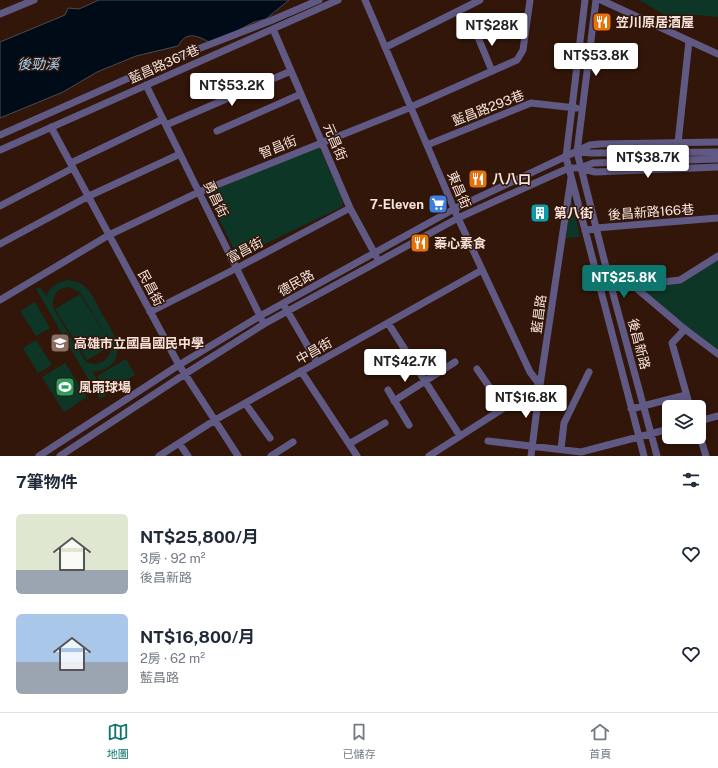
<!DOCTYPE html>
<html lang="zh-TW">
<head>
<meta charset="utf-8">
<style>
	body { margin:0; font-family:"Public Sans","Noto Sans TC",sans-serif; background:#f6f6f7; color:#1f2937; height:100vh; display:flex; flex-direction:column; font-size:15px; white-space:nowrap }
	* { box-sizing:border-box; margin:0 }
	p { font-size:13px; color:#747a83 }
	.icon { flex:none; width:22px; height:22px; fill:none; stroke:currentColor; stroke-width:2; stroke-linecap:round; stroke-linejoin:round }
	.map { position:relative; height:456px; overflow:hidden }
	.panel { display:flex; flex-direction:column; background:#fff; flex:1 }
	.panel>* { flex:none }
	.buttons { position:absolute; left:662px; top:400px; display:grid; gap:8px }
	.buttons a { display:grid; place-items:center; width:44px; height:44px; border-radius:6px; background:#fff; box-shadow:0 2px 10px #0003; font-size:20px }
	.price { position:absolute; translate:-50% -34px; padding:0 9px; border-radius:4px; background:#fff; color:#222; font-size:13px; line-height:26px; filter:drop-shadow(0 1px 2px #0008) }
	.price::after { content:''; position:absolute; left:50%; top:24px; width:12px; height:9px; margin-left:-6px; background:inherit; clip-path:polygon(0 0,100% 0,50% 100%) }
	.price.active { background:#0f766e; color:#fff }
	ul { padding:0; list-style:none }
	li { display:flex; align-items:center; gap:12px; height:100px; padding:0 16px }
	li span { display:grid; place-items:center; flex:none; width:112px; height:80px; border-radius:6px; color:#555 }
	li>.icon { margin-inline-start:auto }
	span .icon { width:48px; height:48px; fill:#fffc; stroke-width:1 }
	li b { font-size:17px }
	h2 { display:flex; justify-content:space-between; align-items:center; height:48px; padding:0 16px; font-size:17px }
	.tab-bar { display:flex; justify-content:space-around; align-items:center; height:56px; border-top:1px solid #e0e1e3; background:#fff; font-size:11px; color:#747a83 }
	.tab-bar a { display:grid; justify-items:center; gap:2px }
	.tab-bar .active { color:#0f766e }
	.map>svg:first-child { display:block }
	.green { fill:#0e3626; fill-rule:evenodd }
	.water { fill:#000b18; stroke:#4a4c52 }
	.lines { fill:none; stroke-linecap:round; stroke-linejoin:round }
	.minor { stroke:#605984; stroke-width:7 }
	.labels { text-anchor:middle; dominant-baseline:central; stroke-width:3; stroke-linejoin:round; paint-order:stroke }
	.poi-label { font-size:13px; font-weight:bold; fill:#f8e3db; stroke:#311609; text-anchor:start }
	.street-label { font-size:13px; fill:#f8e3db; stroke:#311609 }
	.water-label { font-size:14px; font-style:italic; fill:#a2cff6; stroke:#311609 }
</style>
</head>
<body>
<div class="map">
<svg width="718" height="456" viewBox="0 0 718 456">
	<rect width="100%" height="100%" fill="#311609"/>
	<path class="green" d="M 639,0 L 718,0 L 718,17 L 697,15 L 668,17 Z
		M 318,145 L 341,196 L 343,203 L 342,207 L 238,257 L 206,194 Z
		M 571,196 L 580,237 L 566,238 Z
		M 718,256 L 718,351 L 685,327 L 629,275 L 661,280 L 682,277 Z
		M 68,280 C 74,281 80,282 85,287 C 92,292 96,303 100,310 C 108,326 127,347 112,364 C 107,369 99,372 92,371 L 106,395 L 100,399 L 36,289 L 40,287 L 46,296 C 51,286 57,282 68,280 ZM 69,287 L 80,292 L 112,345 L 80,294 L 55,309 L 87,360 L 112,345 C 111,359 99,368 86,362 L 53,308 C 52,296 56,288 69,287 Z
		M 35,302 L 50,328 L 36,336 L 20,311 Z
		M 36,340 L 52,365 L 38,373 L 23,348 Z
		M 126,359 L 135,375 L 106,392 L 97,376 Z
		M 65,363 L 87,397 L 64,412 L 42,377 Z"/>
	<path class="water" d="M 99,0 L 289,0 L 266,19 L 254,22 L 231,34 L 209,42 C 196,35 186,31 178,46 L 136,56 L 97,72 L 63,92 L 0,118 L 0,42 L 65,15 L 68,8 L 79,9 Z"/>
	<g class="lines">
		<path class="minor" d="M 365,0 L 458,218 L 530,372 L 540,385
			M 585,0 L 566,157 L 644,456
			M 596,0 L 577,152 L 608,275 L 657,456
			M 601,0 L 718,54
			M 0,14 L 34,0
			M 273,29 L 350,208 L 376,256
			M 475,30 L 492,71
			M 386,47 L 480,0
			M 146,85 L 262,320
			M 166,125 L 291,71
			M 51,127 L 179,365 L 238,456
			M 217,131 L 301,94
			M 0,135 L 167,61 L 270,21 L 319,0
			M 678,143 L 689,41
			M 427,145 L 531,103 L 576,108
			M 0,150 L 338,0
			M 577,152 L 592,153 L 718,152
			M 71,163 L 163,119
			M 580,168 L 593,163 L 718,159
			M 0,206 L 73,168
			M 585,231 L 596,228 L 718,218
			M 0,244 L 89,196 L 180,154
			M 622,276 L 682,327 L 718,354
			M 597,278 L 621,274 L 654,283 L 680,280 L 718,256
			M 0,300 L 109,235 L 199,192 L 404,110 L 517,60 L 523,50 L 530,0
			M 285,307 L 317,362
			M 150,312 L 237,268 L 350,208
			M 388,323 L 460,436
			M 685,329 L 672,343 L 690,407
			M 477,369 L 504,408
			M 301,371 L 357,456
			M 388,390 L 409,425
			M 394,401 L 455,362
			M 245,403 L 270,438
			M 631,409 L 686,395
			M 699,421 L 718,416
			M 699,433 L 706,456
			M 488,441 L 581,452 L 669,429
			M 179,443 L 188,456
			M 349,444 L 385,423
			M 561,449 L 564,423 L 589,372
			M 39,456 L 179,365 L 260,316 L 454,209 L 590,145 L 600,144 L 718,142
			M 60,456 L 185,374 L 264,324 L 458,218 L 553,175 L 569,168 L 580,168 L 595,172 L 718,167
			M 159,456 L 215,420 L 482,270
			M 271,456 L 293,442
			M 429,456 L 540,385
			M 531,456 L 540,385 L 571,178"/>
	</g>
	<defs>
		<g id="restaurant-square" transform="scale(1)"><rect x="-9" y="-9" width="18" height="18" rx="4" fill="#e8710a" stroke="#311609"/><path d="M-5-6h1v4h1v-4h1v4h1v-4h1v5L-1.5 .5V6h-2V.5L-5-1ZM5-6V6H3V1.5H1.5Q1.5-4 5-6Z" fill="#fff"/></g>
		<g id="supermarket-square" transform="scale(1)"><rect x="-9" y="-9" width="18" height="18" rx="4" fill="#3f7fe0" stroke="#311609"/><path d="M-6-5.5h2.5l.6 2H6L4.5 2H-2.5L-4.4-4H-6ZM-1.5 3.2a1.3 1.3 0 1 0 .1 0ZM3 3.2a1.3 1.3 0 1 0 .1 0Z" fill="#fff"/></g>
		<g id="building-square" transform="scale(1)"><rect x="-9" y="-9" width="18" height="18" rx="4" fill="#0f9aa8" stroke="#311609"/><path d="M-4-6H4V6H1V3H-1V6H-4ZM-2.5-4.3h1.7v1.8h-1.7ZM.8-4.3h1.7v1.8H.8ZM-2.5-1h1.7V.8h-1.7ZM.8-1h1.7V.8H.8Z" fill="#fff"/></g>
		<g id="school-square" transform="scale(1)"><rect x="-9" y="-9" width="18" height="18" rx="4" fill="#8d6e63" stroke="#311609"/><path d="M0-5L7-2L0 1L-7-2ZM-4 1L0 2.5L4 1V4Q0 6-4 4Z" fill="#fff"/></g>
		<g id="stadium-square" transform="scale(1)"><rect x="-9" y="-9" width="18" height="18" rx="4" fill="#2e9e5b" stroke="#311609"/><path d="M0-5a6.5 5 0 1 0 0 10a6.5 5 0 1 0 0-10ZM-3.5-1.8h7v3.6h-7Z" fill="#fff"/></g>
	</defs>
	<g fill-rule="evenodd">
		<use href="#restaurant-square" x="602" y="22"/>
		<use href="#restaurant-square" x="478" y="179"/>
		<use href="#supermarket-square" x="438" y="204"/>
		<use href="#building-square" x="540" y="213"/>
		<use href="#restaurant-square" x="420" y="243"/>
		<use href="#school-square" x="60" y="343"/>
		<use href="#stadium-square" x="65" y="387"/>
	</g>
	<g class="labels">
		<g class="poi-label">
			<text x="616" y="22">笠川原居酒屋</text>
			<text x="492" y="179">八八口</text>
			<text x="424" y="204" text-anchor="end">7-Eleven</text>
			<text x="554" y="213">第八街</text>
			<text x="434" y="243">蓁心素食</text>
			<text x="74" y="343">高雄市立國昌國民中學</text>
			<text x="79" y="387">風雨球場</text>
		</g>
		<g class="street-label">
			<text transform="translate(164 64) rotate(-24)">藍昌路367巷</text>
			<text transform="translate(488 108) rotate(-21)">藍昌路293巷</text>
			<text transform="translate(335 142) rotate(67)">元昌街</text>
			<text transform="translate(278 147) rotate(-22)">智昌街</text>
			<text transform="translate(459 190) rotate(67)">東昌街</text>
			<text transform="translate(216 199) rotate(64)">勇昌街</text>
			<text transform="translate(651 212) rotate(-4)">後昌新路166巷</text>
			<text transform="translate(245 250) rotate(-28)">富昌街</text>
			<text transform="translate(296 283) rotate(-29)">德民路</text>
			<text transform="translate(151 288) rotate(62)">民昌街</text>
			<text transform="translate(539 314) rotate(-82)">藍昌路</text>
			<text transform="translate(639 344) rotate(75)">後昌新路</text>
			<text transform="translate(314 351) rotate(-29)">中昌街</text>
		</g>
		<g class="water-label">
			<text x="38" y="64">後勁溪</text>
		</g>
	</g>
</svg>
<div class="buttons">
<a><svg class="icon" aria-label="layers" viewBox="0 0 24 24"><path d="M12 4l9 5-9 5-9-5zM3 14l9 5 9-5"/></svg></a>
</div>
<b class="price" style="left:492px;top:47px">NT$28K</b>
<b class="price" style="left:596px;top:77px">NT$53.8K</b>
<b class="price" style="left:232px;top:107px">NT$53.2K</b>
<b class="price" style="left:648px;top:179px">NT$38.7K</b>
<b class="price active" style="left:624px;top:299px">NT$25.8K</b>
<b class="price" style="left:405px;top:383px">NT$42.7K</b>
<b class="price" style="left:526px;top:419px">NT$16.8K</b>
</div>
<section class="panel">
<h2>7筆物件<svg class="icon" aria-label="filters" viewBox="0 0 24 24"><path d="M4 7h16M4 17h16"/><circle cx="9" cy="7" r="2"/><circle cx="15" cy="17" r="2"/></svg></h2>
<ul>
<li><span style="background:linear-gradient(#dfe7d0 70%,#9aa5b1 0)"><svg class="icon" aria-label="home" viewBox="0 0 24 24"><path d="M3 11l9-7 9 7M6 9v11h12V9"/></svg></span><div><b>NT$25,800/月</b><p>3房 · 92 m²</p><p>後昌新路</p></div><svg class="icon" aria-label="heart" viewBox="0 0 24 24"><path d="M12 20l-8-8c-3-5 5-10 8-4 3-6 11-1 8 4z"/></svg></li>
<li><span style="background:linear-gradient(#a9c7e8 60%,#9aa5b1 0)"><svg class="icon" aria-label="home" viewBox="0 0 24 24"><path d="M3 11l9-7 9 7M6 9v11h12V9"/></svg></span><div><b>NT$16,800/月</b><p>2房 · 62 m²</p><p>藍昌路</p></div><svg class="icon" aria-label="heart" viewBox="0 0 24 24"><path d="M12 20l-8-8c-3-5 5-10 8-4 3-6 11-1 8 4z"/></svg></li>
</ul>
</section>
<nav class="tab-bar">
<a class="active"><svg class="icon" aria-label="map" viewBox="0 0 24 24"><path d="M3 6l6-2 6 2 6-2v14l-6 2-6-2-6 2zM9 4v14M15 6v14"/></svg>地圖</a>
<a><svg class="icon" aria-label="saved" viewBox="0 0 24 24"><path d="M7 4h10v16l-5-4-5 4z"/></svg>已儲存</a>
<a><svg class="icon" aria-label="home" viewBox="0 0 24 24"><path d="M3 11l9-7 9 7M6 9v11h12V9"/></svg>首頁</a>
</nav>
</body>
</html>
